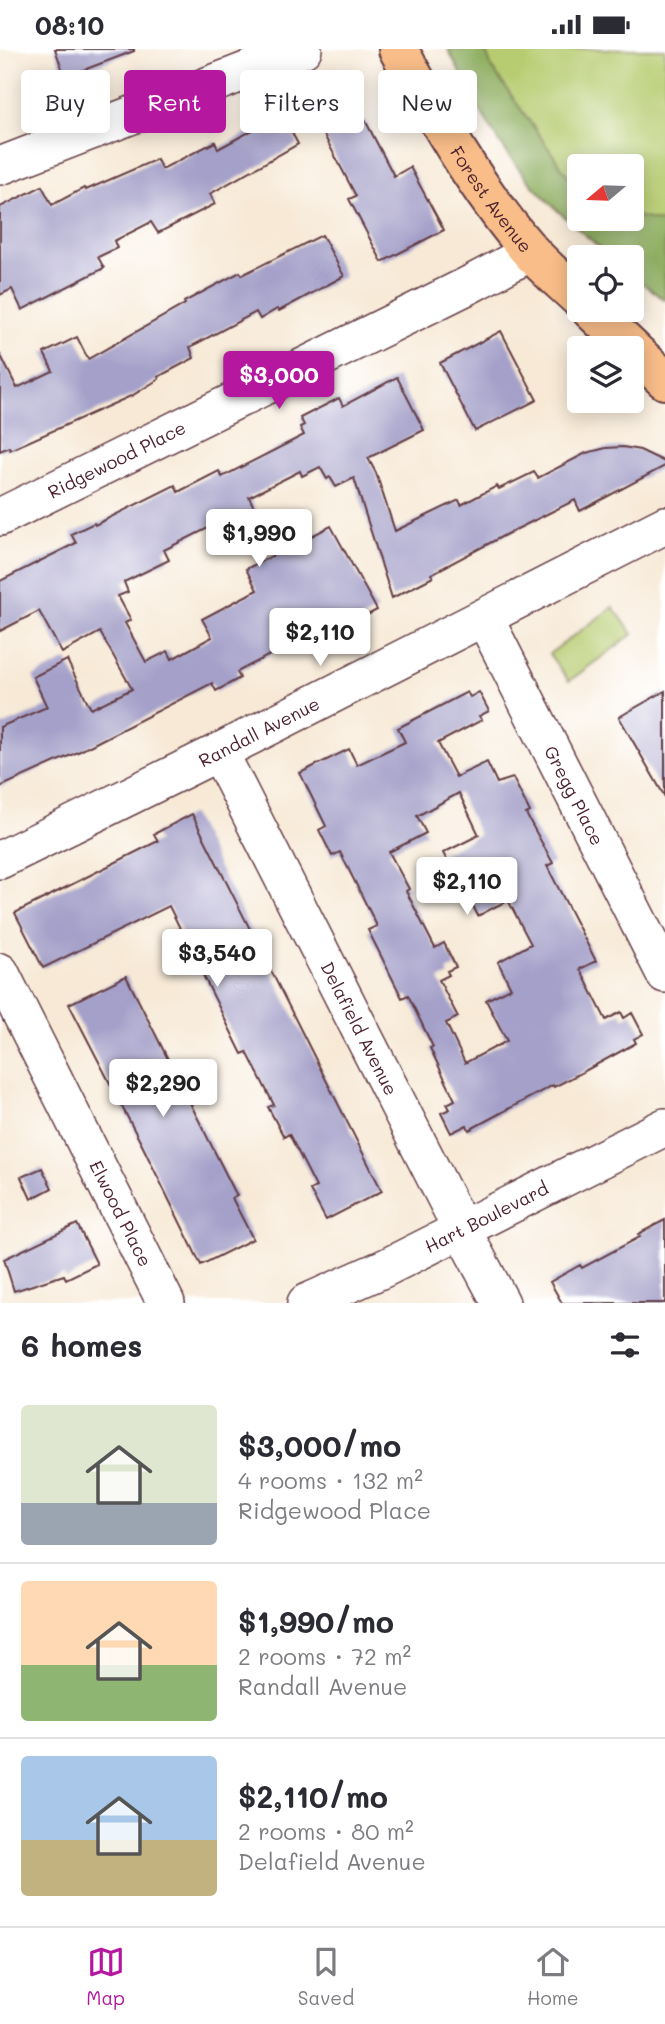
<!DOCTYPE html>
<html lang="en">
<head>
<meta charset="utf-8">
<style>
	body { margin:0; font-family:Mali,sans-serif; background:#f7f7f7; color:#2b2b33; height:100vh; display:flex; flex-direction:column; font-size:26px; white-space:nowrap }
	* { box-sizing:border-box; margin:0 }
	p { font-size:23px; color:#7c7c81 }
	.icon { flex:none; width:38px; height:38px; fill:none; stroke:currentColor; stroke-width:2; stroke-linecap:round; stroke-linejoin:round }
	.map { position:relative; height:1254px; overflow:hidden }
	.sheet { display:flex; flex-direction:column; background:#fff; flex:1 }
	.sheet>* { flex:none }
	.banner { position:absolute; left:21px; top:21px; width:623px; height:63px; display:flex; gap:14px }
	.needle { width:46px; rotate:251deg }
	.controls { position:absolute; left:567px; top:105px; display:grid; gap:14px }
	.controls a { display:grid; place-items:center; width:77px; height:77px; border-radius:7px; background:#fff; box-shadow:0 4px 18px #0003; font-size:35px }
	.price { position:absolute; translate:-50% -60px; padding:0 16px; border-radius:7px; background:#fff; color:#222; font-size:23px; line-height:46px; filter:drop-shadow(0 2px 4px #0008) }
	.price::after { content:''; position:absolute; left:50%; top:42px; width:21px; height:16px; margin-left:-10px; background:inherit; clip-path:polygon(0 0,100% 0,50% 100%) }
	.price.active { background:#b5179e; color:#fff }
	ul { padding:0; list-style:none }
	li { display:flex; align-items:center; gap:21px; height:175px; padding:0 21px }
	li+li { border-top:2px solid #e1e1e2 }
	li span { display:grid; place-items:center; flex:none; width:196px; height:140px; border-radius:7px; color:#555 }
	li>.icon { margin-inline-start:auto }
	span .icon { width:84px; height:84px; fill:#fffc; stroke-width:1 }
	li b { font-size:30px }
	h2 { display:flex; justify-content:space-between; align-items:center; height:84px; padding:0 21px; font-size:30px }
	.pill { padding:0 24px; border-radius:7px; background:#fff; box-shadow:0 4px 18px #0003; font-size:24px; line-height:63px }
	.pill.active { background:#b5179e; color:#fff }
	.status { display:flex; justify-content:space-between; align-items:center; height:49px; padding:0 35px; background:#fff; direction:ltr }
	.status svg { height:19px; fill:currentColor }
	.dock { display:flex; justify-content:space-around; align-items:center; height:98px; border-top:2px solid #e1e1e2; background:#fff; font-size:19px; color:#7c7c81 }
	.dock a { display:grid; justify-items:center; gap:4px }
	.dock .active { color:#b5179e }
	.map>svg:first-child { display:block }
	.green { fill:#b7cc71; stroke:#80764e; stroke-width:2; fill-rule:evenodd }
	.forest { fill:#91b063; stroke:#6e6847; stroke-width:2 }
	.building { fill:#a5a0c9; fill-rule:evenodd }
	.lines { fill:none; stroke-linecap:round; stroke-linejoin:round }
	.minor-casing { stroke:#643d45; stroke-width:40 }
	.major-casing { stroke:#643d45; stroke-width:42 }
	.minor { stroke:#fff; stroke-width:37 }
	.major { stroke:#f8bd89; stroke-width:38 }
	.labels { text-anchor:middle; dominant-baseline:central; stroke-width:7; stroke-linejoin:round; paint-order:stroke }
	.street-label { font-size:18px; fill:#4a1f2b; stroke:#fff }
</style>
</head>
<body>
<div class="status"><b>08:10</b><svg viewBox="0 0 49 12"><path d="M0 12V9h3v3zM5 12V6h3v6zM10 12V3h3v9zM15 12V0h3v12zM26 1h20v11H26zM47 4h2v5h-2z"/></svg></div>
<div class="map">
<svg width="665" height="1254" viewBox="0 0 665 1254">
	<rect width="100%" height="100%" fill="#fff"/>
	<filter id="ink" filterUnits="userSpaceOnUse"><feTurbulence type="fractalNoise" baseFrequency=".0143" numOctaves="2"/><feDisplacementMap in="SourceGraphic" scale="14" xChannelSelector="R" yChannelSelector="G"/><feConvolveMatrix kernelMatrix="1 2 1 2 8 2 1 2 1" color-interpolation-filters="sRGB"/></filter>
	<filter id="wash" filterUnits="userSpaceOnUse"><feTurbulence type="fractalNoise" baseFrequency=".00686" numOctaves="4" result="noise"/><feDisplacementMap in="SourceGraphic" scale="28" xChannelSelector="R" yChannelSelector="G"/><feGaussianBlur stdDeviation="1.57" result="paint"/><feColorMatrix in="noise" values="0 0 0 0 0 0 0 0 0 0 0 0 0 0 0 0 0 1.4 0 .05"/><feComposite in="paint" operator="in"/></filter>
	<g filter="url(#wash)">
		<rect width="100%" height="100%" fill="#f7e9d6"/>
		<path class="green" d="M 448,0 L 665,0 L 665,251 L 632,226 L 632,208 L 611,208 C 590,189 567,171 546,150 C 503,109 475,52 448,0 ZM 579,117 L 632,117 L 632,170 L 579,170 Z
			M 613,558 L 633,585 L 569,632 L 549,605 Z"/>
		<path class="forest" d="M 448,0 L 485,0 L 492,19 L 573,134 L 579,138 L 579,170 L 632,170 L 632,166 L 665,174 L 665,251 L 632,226 L 632,208 L 611,208 C 589,189 566,171 546,150 C 503,109 475,52 448,0 Z"/>
		<g id="blocks">
			<path class="building" d="M 55,0 L 134,0 L 134,2 L 65,28 Z
				M 333,56 L 339,66 L 346,62 L 350,69 L 354,67 L 358,74 L 365,71 L 394,127 L 410,118 L 444,181 L 382,213 L 349,150 L 356,147 L 314,67 Z
				M 282,65 L 298,95 L 210,145 L 215,155 L 158,184 L 151,173 L 114,192 L 117,199 L 98,208 L 104,219 L 22,261 L 12,240 L 0,246 L 0,158 L 42,137 L 52,156 L 84,139 L 86,141 L 157,110 L 161,119 L 164,119 L 215,93 L 218,100 Z
				M 322,186 L 344,227 L 279,262 L 277,260 L 260,270 L 256,263 L 190,298 L 194,309 L 158,328 L 159,330 L 133,346 L 10,401 L 9,398 L 0,402 L 0,305 L 17,339 L 53,322 L 44,304 L 77,288 L 88,310 L 185,255 L 184,253 L 240,223 L 242,226 Z
				M 501,282 L 537,351 L 475,382 L 440,314 Z
				M 397,328 L 424,381 L 368,409 L 376,424 L 395,482 L 459,451 L 461,456 L 497,437 L 499,440 L 534,423 L 538,429 L 586,404 L 606,399 L 623,398 L 640,401 L 665,413 L 665,417 L 580,462 L 575,451 L 503,487 L 431,525 L 433,528 L 392,549 L 354,429 L 336,438 L 330,428 L 327,430 L 320,418 L 302,427 L 300,422 L 249,448 L 259,468 L 226,484 L 220,473 L 164,501 L 169,511 L 124,533 L 128,543 L 118,547 L 131,571 L 125,574 L 146,613 L 168,602 L 172,610 L 212,588 L 202,570 L 257,541 L 246,520 L 331,477 L 377,561 L 318,592 L 313,583 L 237,623 L 240,629 L 216,642 L 212,634 L 80,702 L 0,738 L 0,678 L 47,658 L 33,628 L 67,611 L 91,660 L 132,640 L 100,583 L 62,604 L 39,562 L 0,582 L 0,532 L 76,494 L 71,485 L 94,474 L 95,476 L 175,436 L 178,443 L 219,422 L 222,428 L 304,386 L 300,378 L 304,376 L 300,369 L 339,349 L 343,357 Z
				M 665,642 L 665,748 L 619,668 Z
				M 467,643 L 470,648 L 479,643 L 489,662 L 479,667 L 482,671 L 438,694 L 456,728 L 487,713 L 497,734 L 513,729 L 530,763 L 526,765 L 553,814 L 547,817 L 596,912 L 580,920 L 606,971 L 621,963 L 624,969 L 632,964 L 643,985 L 634,990 L 636,994 L 581,1024 L 554,1038 L 553,1036 L 469,1081 L 467,1076 L 451,1084 L 441,1064 L 450,1060 L 447,1055 L 455,1051 L 430,999 L 433,998 L 408,946 L 402,949 L 368,881 L 377,877 L 340,803 L 332,807 L 319,781 L 326,777 L 300,724 L 349,700 L 357,716 L 405,693 L 398,679 ZM 459,744 L 479,786 L 443,804 L 454,825 L 457,824 L 478,867 L 508,851 L 531,895 L 498,913 L 511,939 L 486,951 L 507,992 L 465,1014 L 446,974 L 458,968 L 439,931 L 449,926 L 447,922 L 456,918 L 444,894 L 435,899 L 406,842 L 409,840 L 389,803 L 426,784 L 417,767 Z
				M 192,765 L 382,1142 L 326,1171 L 310,1141 L 316,1138 L 289,1085 L 284,1088 L 268,1058 L 274,1056 L 247,1003 L 242,1005 L 169,857 L 43,919 L 15,864 L 158,792 L 154,785 Z
				M 126,927 L 237,1147 L 232,1149 L 253,1190 L 201,1216 L 143,1098 L 69,955 Z
				M 42,1119 L 52,1139 L 31,1150 L 21,1128 Z
				M 665,1171 L 665,1254 L 562,1254 L 550,1233 L 580,1216 L 582,1219 L 640,1188 L 638,1185 Z
				M 77,1175 L 97,1215 L 66,1230 L 64,1226 L 14,1242 L 4,1210 Z"/>
		</g>
	</g>
	<g filter="url(#ink)">
		<use href="#blocks" fill-opacity="0" stroke="#643d45" stroke-width="2"/>
		<g class="lines">
			<g class="minor-casing">
				<g id="minor">
					<path d="M 0,117 L 303,0"/>
					<path id="s1" d="M 0,468 L 469,236 L 531,203"/>
					<path id="s2" d="M 484,568 L 665,925"/>
					<path id="s3" d="M 219,703 L 462,1181 L 501,1254"/>
					<path id="s4" d="M 0,811 L 219,703 L 665,476"/>
					<path id="s5" d="M 0,923 L 166,1254"/>
					<path id="s6" d="M 306,1254 L 385,1219 L 665,1078"/>
				</g>
			</g>
			<g class="major-casing">
				<g id="major">
					<path id="s7" d="M 398,0 C 437,70 477,141 529,201 C 544,218 563,234 579,249"/>
					<path d="M 591,261 L 631,299"/>
					<path d="M 632,300 L 665,331"/>
				</g>
			</g>
			<use href="#minor" class="minor"/>
			<use href="#major" class="major"/>
		</g>
	</g>
	<g class="labels">
		<g class="street-label">
			<text stroke="none"><textPath href="#s7" startOffset="177">Forest Avenue</textPath></text>
			<text stroke="none"><textPath href="#s1" startOffset="130">Ridgewood Place</textPath></text>
			<text stroke="none"><textPath href="#s4" startOffset="289">Randall Avenue</textPath></text>
			<text stroke="none"><textPath href="#s2" startOffset="200">Gregg Place</textPath></text>
			<text stroke="none"><textPath href="#s3" startOffset="310">Delafield Avenue</textPath></text>
			<text stroke="none"><textPath href="#s5" startOffset="270">Elwood Place</textPath></text>
			<text stroke="none"><textPath href="#s6" startOffset="200">Hart Boulevard</textPath></text>
		</g>
	</g>
</svg>
<div class="controls">
<a><svg class="needle" viewBox="-14 -14 28 28"><path d="M0-13l5 13h-10z" fill="#e53935"/><path d="M0 13l5-13h-10z" fill="#7c7c81"/></svg></a>
<a><svg class="icon" aria-label="locate" viewBox="0 0 24 24"><circle cx="12" cy="12" r="6"/><path d="M12 2v4M12 18v4M2 12h4M18 12h4"/></svg></a>
<a><svg class="icon" aria-label="layers" viewBox="0 0 24 24"><path d="M12 4l9 5-9 5-9-5zM3 14l9 5 9-5"/></svg></a>
</div>
<b class="price active" style="left:279px;top:362px">$3,000</b>
<b class="price" style="left:259px;top:520px">$1,990</b>
<b class="price" style="left:320px;top:619px">$2,110</b>
<b class="price" style="left:467px;top:868px">$2,110</b>
<b class="price" style="left:217px;top:940px">$3,540</b>
<b class="price" style="left:163px;top:1070px">$2,290</b>
<div class="banner">
<a class="pill">Buy</a>
<a class="pill active">Rent</a>
<a class="pill">Filters</a>
<a class="pill">New</a>
</div>
</div>
<section class="sheet">
<h2>6 homes<svg class="icon" aria-label="filters" viewBox="0 0 24 24"><path d="M4 7h16M4 17h16"/><circle cx="9" cy="7" r="2"/><circle cx="15" cy="17" r="2"/></svg></h2>
<ul>
<li><span style="background:linear-gradient(#dfe7d0 70%,#9aa5b1 0)"><svg class="icon" aria-label="home" viewBox="0 0 24 24"><path d="M3 11l9-7 9 7M6 9v11h12V9"/></svg></span><div><b>$3,000/mo</b><p>4 rooms · 132 m²</p><p>Ridgewood Place</p></div></li>
<li><span style="background:linear-gradient(#ffd9b3 60%,#8fb573 0)"><svg class="icon" aria-label="home" viewBox="0 0 24 24"><path d="M3 11l9-7 9 7M6 9v11h12V9"/></svg></span><div><b>$1,990/mo</b><p>2 rooms · 72 m²</p><p>Randall Avenue</p></div></li>
<li><span style="background:linear-gradient(#a9c7e8 60%,#c2b280 0)"><svg class="icon" aria-label="home" viewBox="0 0 24 24"><path d="M3 11l9-7 9 7M6 9v11h12V9"/></svg></span><div><b>$2,110/mo</b><p>2 rooms · 80 m²</p><p>Delafield Avenue</p></div></li>
</ul>
</section>
<nav class="dock">
<a class="active"><svg class="icon" aria-label="map" viewBox="0 0 24 24"><path d="M3 6l6-2 6 2 6-2v14l-6 2-6-2-6 2zM9 4v14M15 6v14"/></svg>Map</a>
<a><svg class="icon" aria-label="saved" viewBox="0 0 24 24"><path d="M7 4h10v16l-5-4-5 4z"/></svg>Saved</a>
<a><svg class="icon" aria-label="home" viewBox="0 0 24 24"><path d="M3 11l9-7 9 7M6 9v11h12V9"/></svg>Home</a>
</nav>
</body>
</html>
